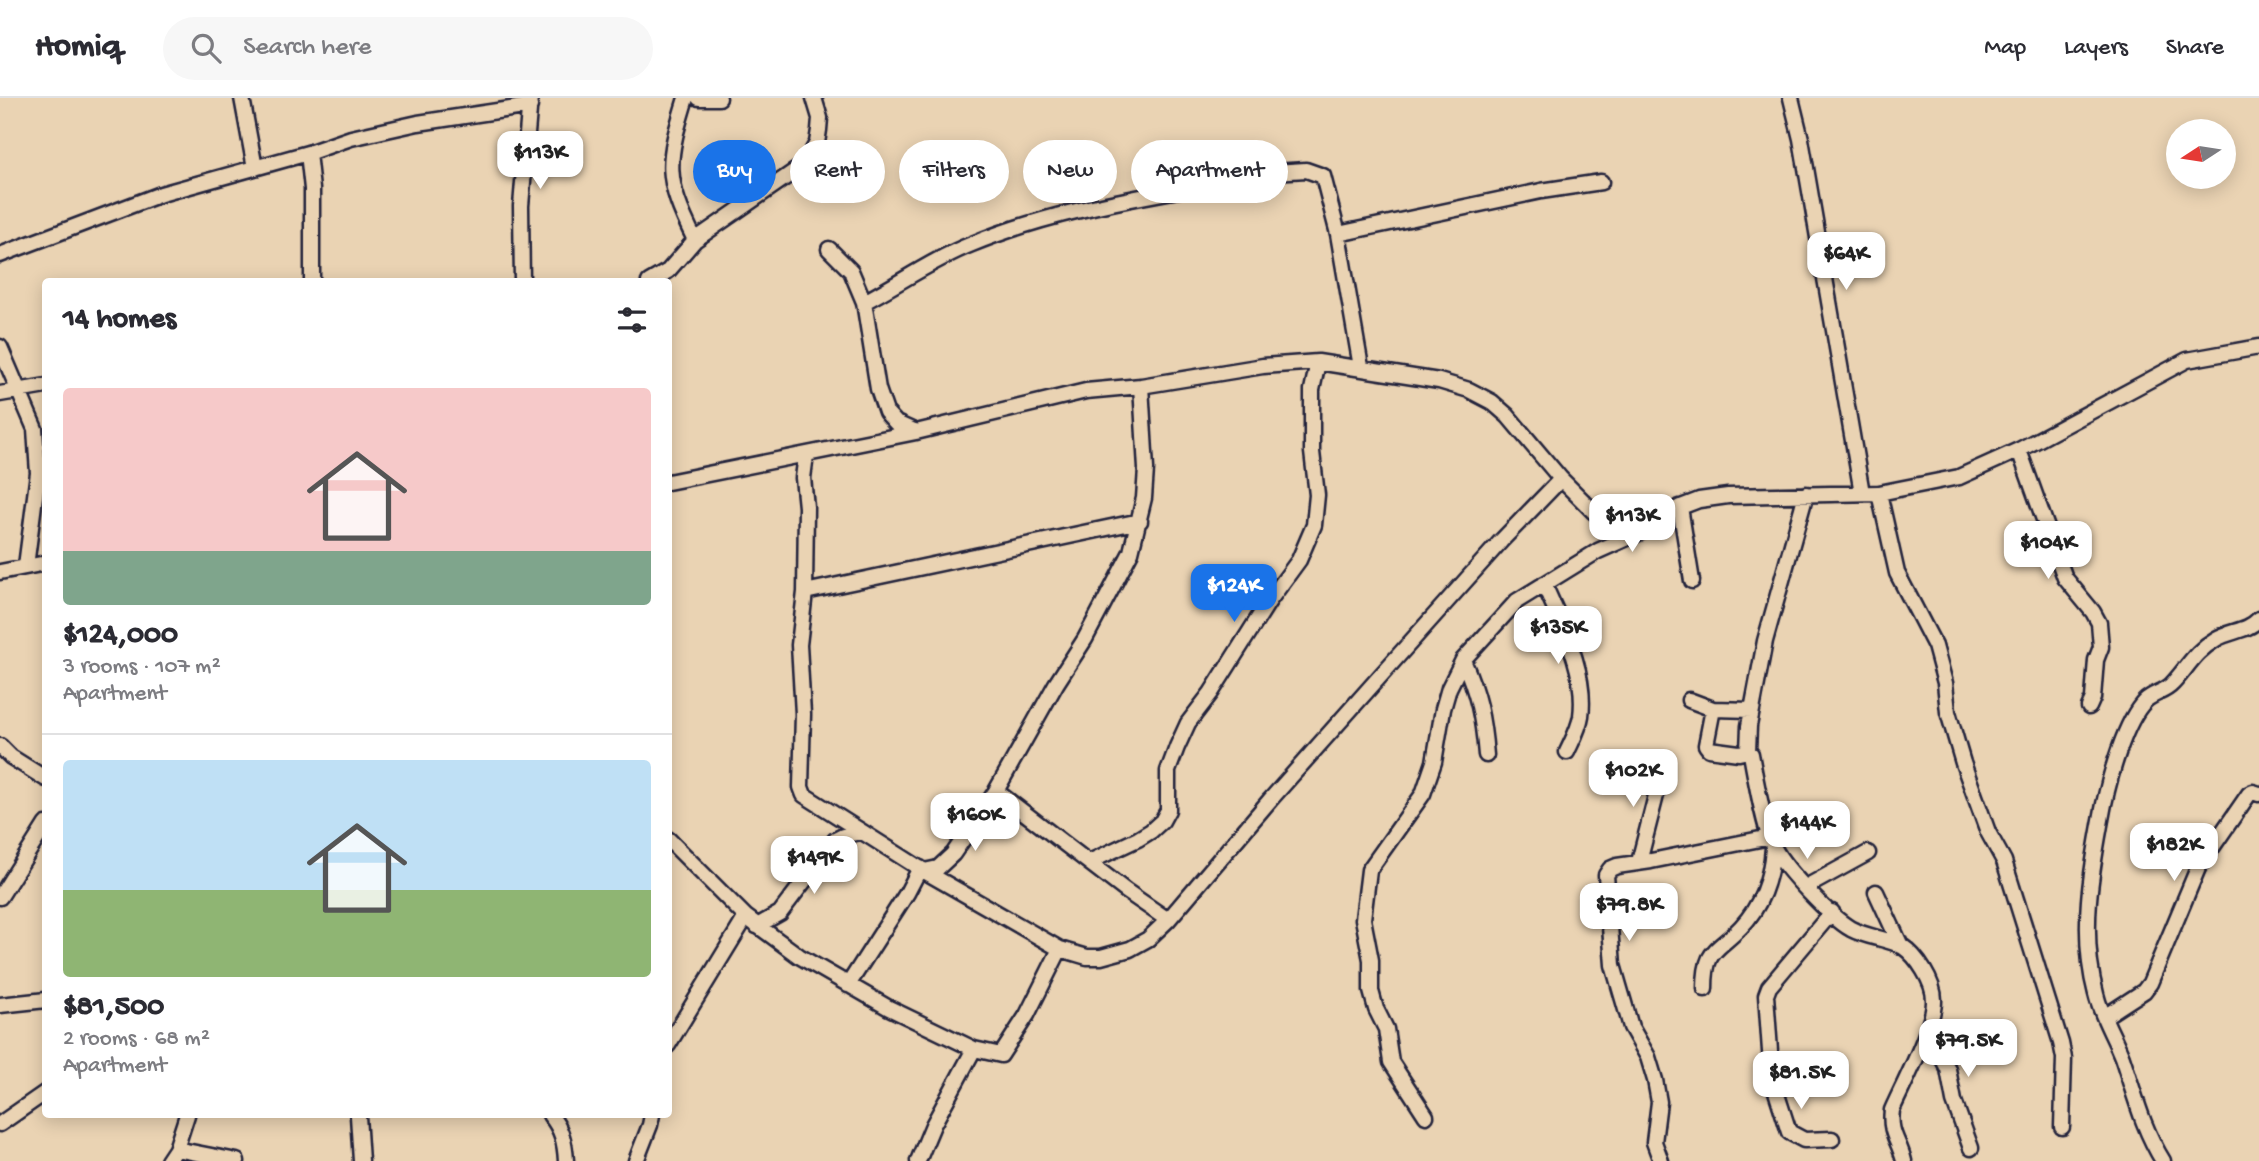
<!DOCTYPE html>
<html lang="en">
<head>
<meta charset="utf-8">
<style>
	body { margin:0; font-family:"Gochi Hand",sans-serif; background:#f7f7f7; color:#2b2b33; height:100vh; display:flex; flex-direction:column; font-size:26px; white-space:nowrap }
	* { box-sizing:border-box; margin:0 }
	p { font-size:23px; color:#7c7c81 }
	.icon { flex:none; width:38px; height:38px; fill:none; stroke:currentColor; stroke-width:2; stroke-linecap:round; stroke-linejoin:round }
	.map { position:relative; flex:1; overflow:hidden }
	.sheet { position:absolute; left:42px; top:180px; width:630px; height:840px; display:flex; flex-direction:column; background:#fff; border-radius:7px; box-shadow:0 4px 18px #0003 }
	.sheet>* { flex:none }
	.guide { position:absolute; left:693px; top:42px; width:665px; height:63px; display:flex; gap:14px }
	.needle { width:46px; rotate:258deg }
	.fabs { position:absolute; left:2166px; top:21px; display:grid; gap:14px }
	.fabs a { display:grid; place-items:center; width:70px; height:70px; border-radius:50%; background:#fff; box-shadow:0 4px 18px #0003; font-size:35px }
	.price { position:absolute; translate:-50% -60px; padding:0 16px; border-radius:14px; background:#fff; color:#222; font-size:23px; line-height:46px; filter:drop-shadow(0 2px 4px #0008) }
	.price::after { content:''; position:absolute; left:50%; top:42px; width:21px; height:16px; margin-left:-10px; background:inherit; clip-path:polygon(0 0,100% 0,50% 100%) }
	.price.current { background:#1a73e8; color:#fff }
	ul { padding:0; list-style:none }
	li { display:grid; align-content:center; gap:14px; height:371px; padding:0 21px }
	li+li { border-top:2px solid #e1e1e2 }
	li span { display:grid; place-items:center; height:217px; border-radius:7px; color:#555 }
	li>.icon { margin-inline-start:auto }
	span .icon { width:126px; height:126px; fill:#fffc; stroke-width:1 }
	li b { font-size:30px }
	h2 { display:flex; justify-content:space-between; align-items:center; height:84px; padding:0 21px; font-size:30px }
	.chip { padding:0 24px; border-radius:32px; background:#fff; box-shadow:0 4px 18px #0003; font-size:24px; line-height:63px }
	.chip.current { background:#1a73e8; color:#fff }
	header { display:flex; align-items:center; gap:42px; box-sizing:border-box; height:98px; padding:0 35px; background:#fff; border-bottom:2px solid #e1e1e2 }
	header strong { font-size:33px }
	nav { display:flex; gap:38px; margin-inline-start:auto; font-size:24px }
	.search { width:490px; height:63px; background:#f7f7f7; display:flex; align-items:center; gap:18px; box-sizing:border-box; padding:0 24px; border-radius:38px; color:#7c7c81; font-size:26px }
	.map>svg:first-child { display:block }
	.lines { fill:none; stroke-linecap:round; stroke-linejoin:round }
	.minor-casing { stroke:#22223b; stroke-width:19 }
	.minor { stroke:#ead3b3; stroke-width:14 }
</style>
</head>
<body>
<header>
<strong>Homiq</strong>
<div class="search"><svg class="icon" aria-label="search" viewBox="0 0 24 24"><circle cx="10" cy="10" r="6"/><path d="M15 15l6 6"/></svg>Search here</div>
<nav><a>Map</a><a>Layers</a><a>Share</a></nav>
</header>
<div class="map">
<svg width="2259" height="1063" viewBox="0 0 2259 1063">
	<rect width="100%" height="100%" fill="#ead3b3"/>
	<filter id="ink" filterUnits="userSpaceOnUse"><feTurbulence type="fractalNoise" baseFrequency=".0143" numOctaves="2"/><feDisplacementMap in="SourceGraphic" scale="14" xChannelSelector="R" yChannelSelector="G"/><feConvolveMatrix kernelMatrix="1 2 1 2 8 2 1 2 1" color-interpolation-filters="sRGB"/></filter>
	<g filter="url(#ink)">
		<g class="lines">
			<g class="minor-casing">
				<path id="minor" d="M 242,0 L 255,70
					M 686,0 C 666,65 664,80 695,142
					M 699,0 L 719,0
					M 1791,0 L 1801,41 L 1862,395
					M 308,55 L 312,91 L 312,184
					M 829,151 L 851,173 L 864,204 L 878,291 L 886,314 L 896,325 L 916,334
					M 0,157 L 161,96 L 308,55 L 351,40 L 418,25 L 530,8
					M 522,184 L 521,108 L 530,0
					M 649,184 L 668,173 L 695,142 L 805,66 L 817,45 L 819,32 L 820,20 L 814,0
					M 864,204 C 900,185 934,161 972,146 C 1069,106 1173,95 1274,74 L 1306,72 L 1323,78 L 1338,136
					M 0,249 L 35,331 L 38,375 L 26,468
					M 1361,269 L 1338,136 L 1541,93 L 1601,84
					M 0,296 L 46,288
					M 2019,352 L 2065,480 L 2093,514 L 2099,525 L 2101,549 L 2096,562 L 2093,600 L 2089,609
					M 806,357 L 803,380 L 806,409 L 805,494 L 799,547 L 803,616 L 801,689 L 804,697 L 924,773 L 1060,851 L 1087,859 L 1101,859 L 1130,851 L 1148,841 L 1168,822 L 1270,702 L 1399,557 L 1501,443 L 1561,381
					M 668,384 L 916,334 L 1086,293 L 1141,288 L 1263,268 L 1318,264 L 1439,283 L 1469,292 L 1492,304 L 1508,318 L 1561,381 L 1594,414 L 1616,424 L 1627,425 L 1658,419
					M 1879,395 L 1897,475 L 1935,548 L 1945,585 L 1948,614 L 1963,665 L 1988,734 L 2004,763 L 2061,945 L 2064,960 L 2062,1029
					M 1806,396 L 1765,543 L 1749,628 L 1748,653 L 1751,656 C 1755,677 1764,732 1774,750 C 1785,771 1830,819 1851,831 C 1866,839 1889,841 1902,848 C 1917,858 1934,884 1934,902 C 1935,927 1903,987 1892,1012 C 1889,1036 1899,1042 1904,1063
					M 1680,409 L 1692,483
					M 0,474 L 46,465
					M 1544,486 C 1561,526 1587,572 1581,618 C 1579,631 1572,643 1567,654
					M 805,494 L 1140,423
					M 1463,562 C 1478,596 1483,620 1486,657
					M 1689,602 L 1713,611 L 1752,612
					M 1713,611 L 1706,647 L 1709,651 L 1739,655 L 1748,653
					M 0,648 L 11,659 L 46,681
					M 996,693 L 1126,793 L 1168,822
					M 668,741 L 746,819 L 799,858 L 889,910 L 974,951 L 1001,957 L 1027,917 L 1060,851
					M 1089,764 L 1138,741 L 1151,733 L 1162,723 L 1168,712 L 1168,673 L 1177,649 L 1188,625 L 1211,595 L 1269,503 L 1299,462 L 1314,427 L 1317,397 L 1312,354 L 1312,292 L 1318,264
					M 1639,764 L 1663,670
					M 924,773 L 938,770 L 953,756 L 996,693 L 1056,586 L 1085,541 L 1131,454 L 1144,400 L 1146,371 L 1141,288
					M 1806,789 L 1868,755
					M 1876,794 L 1901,848
					M 0,799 L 46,726
					M 1832,814 L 1769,889 L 1766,897 L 1772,981 L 1789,1034 L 1804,1042 L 1832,1041
					M 757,828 L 780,815 L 835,742 L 843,738 L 860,734
					M 848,887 L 907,795 L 920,770
					M 1705,891 C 1705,850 1716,855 1741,829 C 1762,807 1771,779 1773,750
					M 0,907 L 46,902
					M 2104,919 L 2144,893 L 2150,885 L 2198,770 L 2249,696 L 2253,694 L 2259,696
					M 1930,924 L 1936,948 L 1948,971 L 1954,1003 L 1971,1050
					M 668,947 L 746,819
					M 550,1017 C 562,1031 565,1045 566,1063
					M 358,1018 L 361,1063
					M 1426,1018 L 1391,964 L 1386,931 L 1376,911 L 1371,893 L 1371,862 L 1363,821 L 1369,772 L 1423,696 L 1434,664 L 1443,611 L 1449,590 L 1463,562 L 1517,503 L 1598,453 L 1645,432 L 1660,417 L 1699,402 L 1728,398 L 1879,395 L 1959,379 L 2019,352 L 2187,262 L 2259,249
					M 0,1026 L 46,994
					M 176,1051 L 237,1063
					M 168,1063 L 176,1051 L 187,1017
					M 636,1063 L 650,1027 L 652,1017
					M 918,1063 L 933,1027 L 974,951
					M 1661,1063 L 1654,1044 L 1659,1004 L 1655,982 L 1648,959 L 1631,929 L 1613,867 L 1606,777 L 1610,771 L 1617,768 L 1651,763 L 1770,739
					M 2163,1063 C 2142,1029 2135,997 2122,959 C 2114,938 2101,918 2096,896 C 2079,832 2092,769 2104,706 C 2110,678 2125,623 2145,603 C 2153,595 2165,594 2172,586 C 2188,569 2194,554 2216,541 C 2231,532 2247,534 2259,521"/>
			</g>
			<use href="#minor" class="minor"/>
		</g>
	</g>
</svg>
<div class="fabs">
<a><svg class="needle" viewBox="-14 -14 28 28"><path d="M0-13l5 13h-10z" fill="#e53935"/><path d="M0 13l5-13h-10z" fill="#7c7c81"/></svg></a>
</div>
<b class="price" style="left:540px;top:93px">$113K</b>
<b class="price" style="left:1846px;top:194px">$64K</b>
<b class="price" style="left:1632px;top:456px">$113K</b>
<b class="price" style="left:2048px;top:483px">$104K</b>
<b class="price current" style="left:1234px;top:526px">$124K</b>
<b class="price" style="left:1558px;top:568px">$135K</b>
<b class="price" style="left:1633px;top:711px">$102K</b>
<b class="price" style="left:975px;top:755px">$160K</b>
<b class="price" style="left:1807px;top:763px">$144K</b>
<b class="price" style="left:2174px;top:785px">$182K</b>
<b class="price" style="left:814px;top:798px">$149K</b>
<b class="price" style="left:1629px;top:845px">$79.8K</b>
<b class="price" style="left:1968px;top:981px">$79.5K</b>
<b class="price" style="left:1801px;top:1013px">$81.5K</b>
<div class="guide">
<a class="chip current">Buy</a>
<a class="chip">Rent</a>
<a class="chip">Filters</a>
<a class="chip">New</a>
<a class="chip">Apartment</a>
</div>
<section class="sheet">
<h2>14 homes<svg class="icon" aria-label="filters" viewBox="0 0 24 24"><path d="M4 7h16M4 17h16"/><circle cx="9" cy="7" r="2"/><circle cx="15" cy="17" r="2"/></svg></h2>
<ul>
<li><span style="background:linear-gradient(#f6c9c9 75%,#7fa58c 0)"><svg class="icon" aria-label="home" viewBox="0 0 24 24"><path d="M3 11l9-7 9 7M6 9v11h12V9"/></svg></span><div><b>$124,000</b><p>3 rooms · 107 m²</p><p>Apartment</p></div></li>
<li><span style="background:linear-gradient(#bfe0f5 60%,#8fb573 0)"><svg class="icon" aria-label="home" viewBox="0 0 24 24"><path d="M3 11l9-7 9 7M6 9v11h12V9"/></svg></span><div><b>$81,500</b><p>2 rooms · 68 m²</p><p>Apartment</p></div></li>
</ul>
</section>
</div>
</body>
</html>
